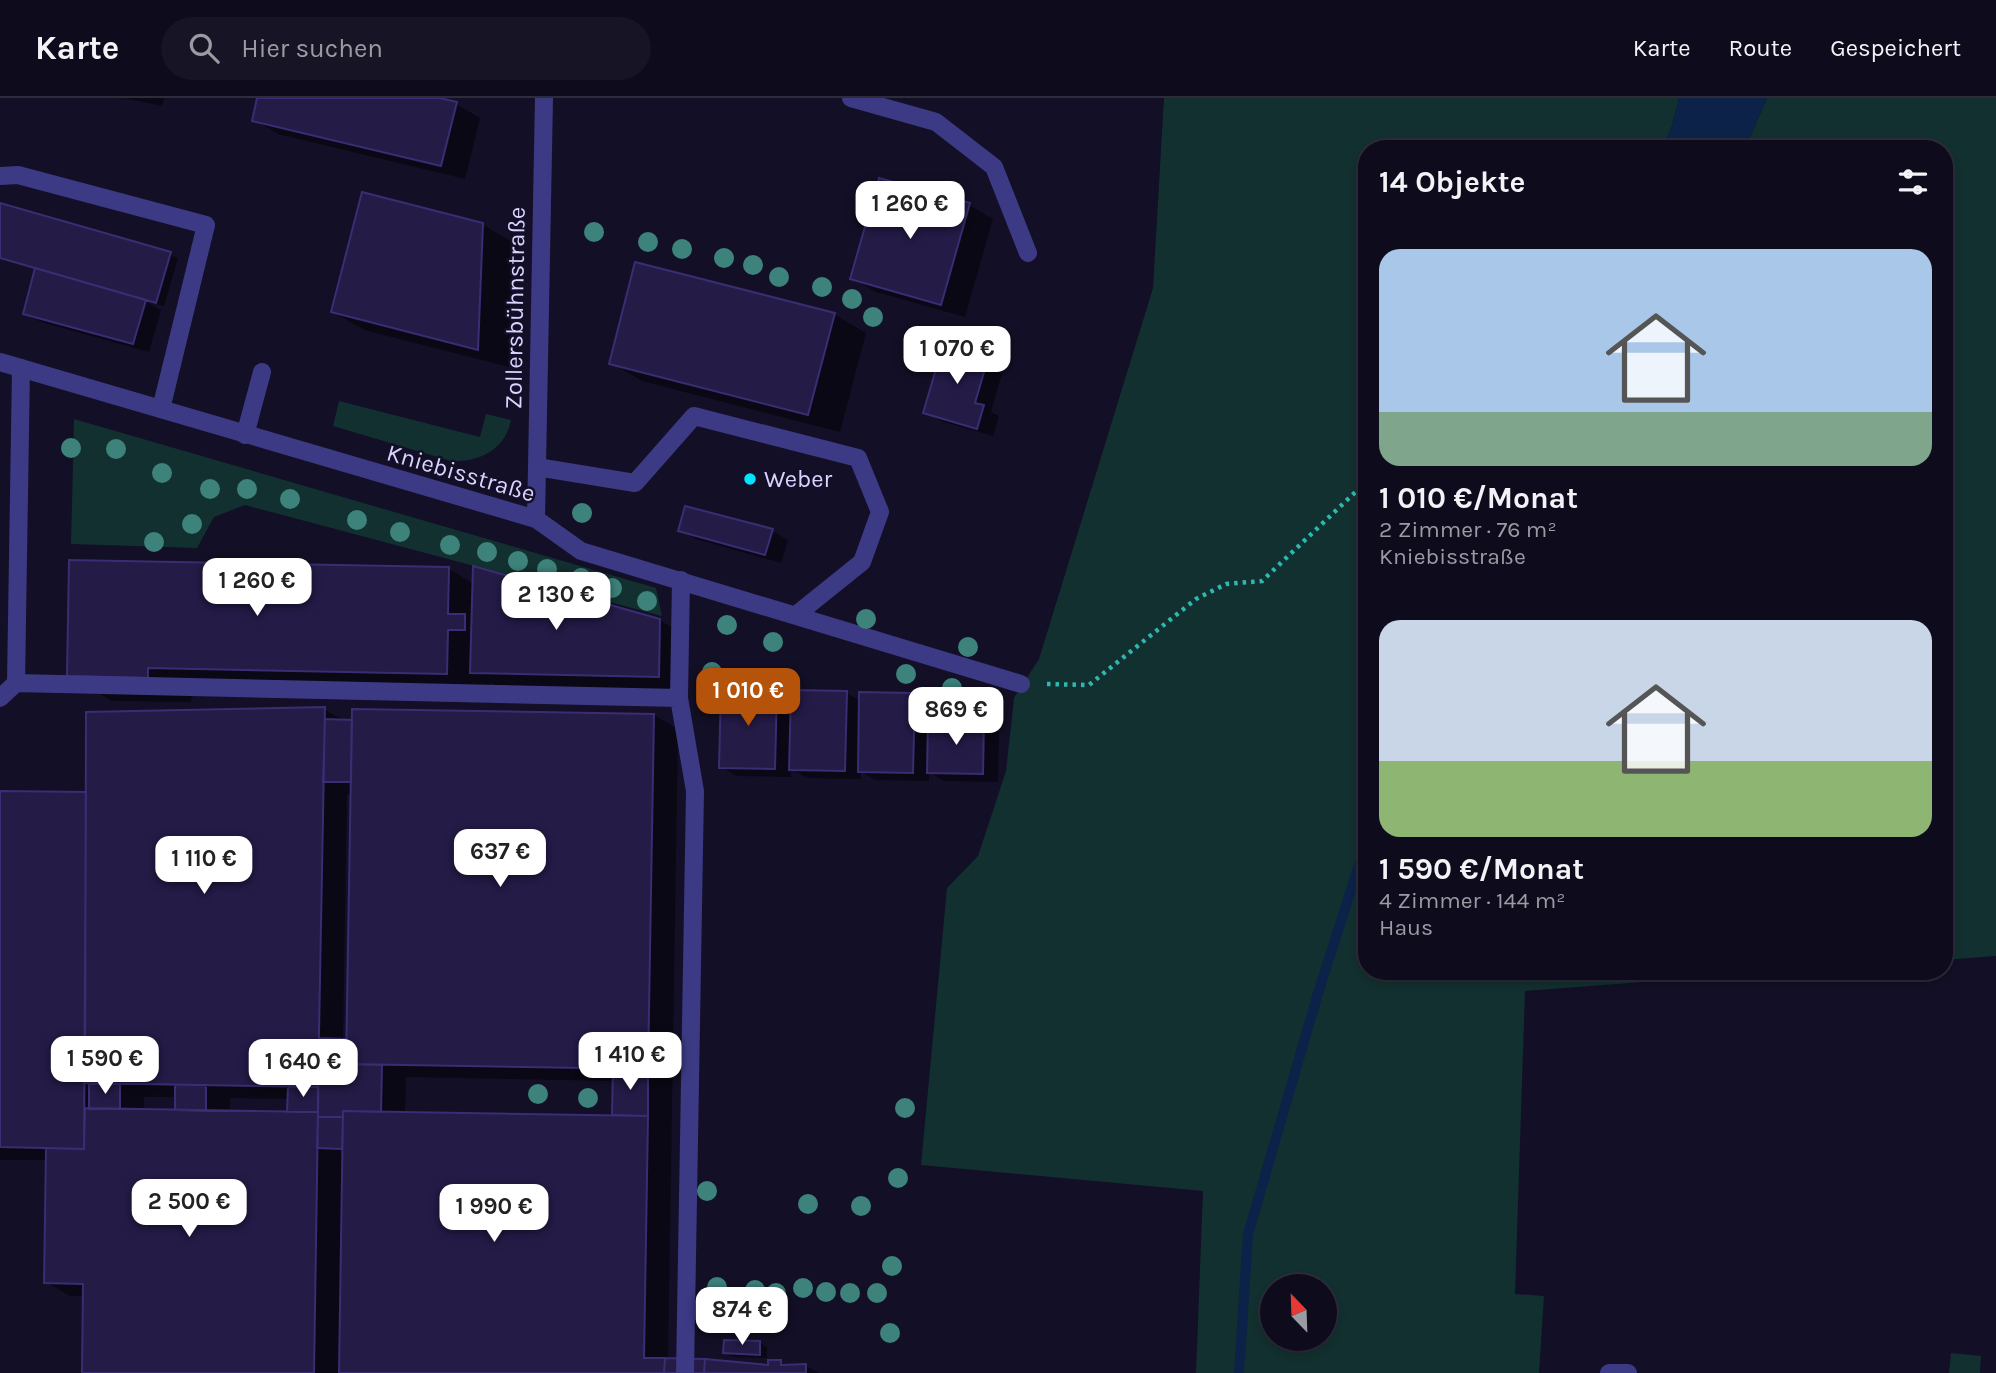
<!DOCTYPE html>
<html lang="de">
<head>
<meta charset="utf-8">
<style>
	body { margin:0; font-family:Karla,sans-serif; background:#171425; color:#f1f3f6; height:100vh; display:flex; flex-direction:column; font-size:26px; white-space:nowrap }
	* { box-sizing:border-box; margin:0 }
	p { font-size:23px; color:#9b9ba3 }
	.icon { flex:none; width:38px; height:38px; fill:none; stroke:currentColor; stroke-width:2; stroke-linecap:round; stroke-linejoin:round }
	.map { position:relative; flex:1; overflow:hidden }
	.panel { position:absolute; left:1358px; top:42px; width:595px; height:840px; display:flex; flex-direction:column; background:#0e0b1c; border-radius:28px; box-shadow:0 4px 10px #0003,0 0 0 2px #2e2b3b }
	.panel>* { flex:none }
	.needle { width:46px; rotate:337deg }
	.tools { position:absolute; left:1260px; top:1176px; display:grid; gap:14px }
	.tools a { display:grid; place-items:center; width:77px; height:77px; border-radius:50%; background:#0e0b1c; box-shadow:0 4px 10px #0003,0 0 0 2px #2e2b3b; font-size:35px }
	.price { position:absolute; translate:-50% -60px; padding:0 16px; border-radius:14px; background:#fff; color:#222; font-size:23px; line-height:46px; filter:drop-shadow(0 2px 4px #0008) }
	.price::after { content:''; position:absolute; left:50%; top:42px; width:21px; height:16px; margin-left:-10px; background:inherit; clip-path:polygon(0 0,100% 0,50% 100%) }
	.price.active { background:#b45309; color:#fff }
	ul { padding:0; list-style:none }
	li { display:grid; align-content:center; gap:14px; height:371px; padding:0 21px }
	li span { display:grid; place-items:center; height:217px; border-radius:21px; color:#555 }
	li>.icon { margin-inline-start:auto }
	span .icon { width:126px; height:126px; fill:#fffc; stroke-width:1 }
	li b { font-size:30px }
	h2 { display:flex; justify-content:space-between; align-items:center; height:84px; padding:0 21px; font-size:30px }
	header { display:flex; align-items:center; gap:42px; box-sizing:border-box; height:98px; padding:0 35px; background:#0e0b1c; border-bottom:2px solid #2e2b3b }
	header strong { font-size:33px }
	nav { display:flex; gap:38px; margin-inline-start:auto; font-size:24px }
	.search { width:490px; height:63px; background:#171425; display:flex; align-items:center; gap:18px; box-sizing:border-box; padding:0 24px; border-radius:38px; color:#9b9ba3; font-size:26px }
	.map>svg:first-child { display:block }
	.green { fill:#12302f; fill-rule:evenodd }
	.water { fill:#0c2248 }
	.shadow { fill:#0007; fill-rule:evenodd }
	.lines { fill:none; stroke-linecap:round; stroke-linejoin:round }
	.stream { stroke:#0c2248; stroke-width:10 }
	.building { fill:#241b47; stroke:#3b2d73; stroke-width:2 }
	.path { stroke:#2fb8b0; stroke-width:4.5; stroke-dasharray:3.5 5; stroke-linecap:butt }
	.lane { stroke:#3d3a85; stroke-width:18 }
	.street { stroke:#3d3a85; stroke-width:18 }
	.tree { fill:#3d827b }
	.poi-dot { fill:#00e5ff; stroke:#130f26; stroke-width:2.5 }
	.labels { text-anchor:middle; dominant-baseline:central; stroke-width:5; stroke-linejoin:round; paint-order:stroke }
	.street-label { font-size:24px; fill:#d9d4ff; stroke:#130f26 }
	.poi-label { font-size:24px; fill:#d9d4ff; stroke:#130f26; text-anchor:start }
</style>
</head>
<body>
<header>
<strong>Karte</strong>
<div class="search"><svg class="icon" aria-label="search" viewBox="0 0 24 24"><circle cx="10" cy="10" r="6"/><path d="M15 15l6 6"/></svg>Hier suchen</div>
<nav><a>Karte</a><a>Route</a><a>Gespeichert</a></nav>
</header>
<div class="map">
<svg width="1996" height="1275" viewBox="0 0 1996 1275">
	<rect width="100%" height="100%" fill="#130f26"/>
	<path class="green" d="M 1164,0 L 1679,0 L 1672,28 L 1662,51 L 1367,51 L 1367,873 L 1788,873 L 1525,893 L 1515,1196 L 1544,1198 L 1539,1275 L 1196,1275 L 1203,1093 L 921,1067 L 947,790 L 978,758 L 1006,673 L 1014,600 L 1039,561 L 1153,190 ZM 1272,1188 L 1325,1188 L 1325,1241 L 1272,1241 Z
		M 1767,0 L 1996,0 L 1996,858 L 1944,862 L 1944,51 L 1745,51 Z
		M 339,303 L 480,339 L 486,316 L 511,322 C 505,352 480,364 451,363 L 333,328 Z
		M 74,321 L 656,490 L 662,518 L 245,407 L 214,419 L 197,450 L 71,446 Z
		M 1951,1255 L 1981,1258 L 1980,1275 L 1949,1275 Z"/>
	<path class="water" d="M 1679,0 L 1767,0 L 1745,51 L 1662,51 L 1672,28 Z"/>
	<path class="shadow" d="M 124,0 L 164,0 L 162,8 Z
		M 259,0 L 433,0 L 456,6 L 480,20 L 465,81 L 278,36 L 254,22 Z
		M 969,107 L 993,121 L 965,219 L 876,194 L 852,180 Z
		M 0,109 L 178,160 L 164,208 L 146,204 L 161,212 L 149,254 L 41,224 L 25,215 L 37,171 L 0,161 Z
		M 483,127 L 514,145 L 509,269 L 364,232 L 333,214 Z
		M 834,216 L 866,235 L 840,334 L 642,283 L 611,265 Z
		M 988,259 L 1004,268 L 991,314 L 999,318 L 993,338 L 941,323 L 925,314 Z
		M 680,432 L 772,433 L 788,442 L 781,465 L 696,441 Z
		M 449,471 L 474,486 L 659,522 L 684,536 L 682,592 L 496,588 L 491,585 L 490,600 L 192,595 L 191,604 L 112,603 L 69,577 Z
		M 777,593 L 793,602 L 846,595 L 861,603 L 915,597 L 931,606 L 930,622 L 983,623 L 999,633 L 998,684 L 944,683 L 929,674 L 929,683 L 875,682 L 861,674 L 861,681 L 807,680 L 791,671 L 791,679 L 737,678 L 721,669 Z
		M 324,611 L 346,624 L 654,617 L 678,631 L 668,1262 L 770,1269 L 780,1264 L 788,1268 L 806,1268 L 819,1275 L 84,1275 L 85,1198 L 70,1198 L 46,1184 L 48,1062 L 0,1062 L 0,695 L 88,696 ZM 347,696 L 352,697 L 348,942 L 343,942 ZM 406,979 L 615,983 L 614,1019 L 405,1016 ZM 144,999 L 177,999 L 177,1014 L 144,1013 ZM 230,1000 L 289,1001 L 289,1016 L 230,1015 Z
		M 760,1245 L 767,1249 L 767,1260 L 733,1259 L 725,1254 Z"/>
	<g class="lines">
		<path class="stream" d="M 1239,1275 L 1248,1136 L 1319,892 L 1367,742"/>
	</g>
	<path class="building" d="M 257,0 L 440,0 L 457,4 L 441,68 L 252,23 Z
		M 879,80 L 970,105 L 941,207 L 850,181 Z
		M 362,94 L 483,125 L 478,252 L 331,214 Z
		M 0,105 L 171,154 L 156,205 L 0,160 Z
		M 635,164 L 835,215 L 808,317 L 609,266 Z
		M 35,170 L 146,202 L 133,246 L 23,216 Z
		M 944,244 L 989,257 L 975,305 L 984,307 L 977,331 L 923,315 Z
		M 685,408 L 773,431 L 765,457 L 678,433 Z
		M 69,462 L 449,469 L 448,516 L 465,516 L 465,532 L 448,532 L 447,576 L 148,570 L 148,580 L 67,578 Z
		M 473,468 L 660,521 L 659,579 L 470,575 Z
		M 721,590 L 777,591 L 775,671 L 719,670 Z
		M 791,592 L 847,593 L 845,673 L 789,672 Z
		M 859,594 L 915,595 L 913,675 L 858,674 Z
		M 325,609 L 318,989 L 85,985 L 86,614 Z
		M 352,611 L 654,616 L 648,971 L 346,966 Z
		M 325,621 L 352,622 L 351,684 L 323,684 Z
		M 928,621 L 984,622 L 983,676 L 927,675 Z
		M 0,693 L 86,694 L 84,1051 L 0,1049 Z
		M 319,940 L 346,941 L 346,966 L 382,967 L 381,1014 L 343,1013 L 343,1019 L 318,1019 Z
		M 613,970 L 648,971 L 648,1018 L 612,1017 Z
		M 89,986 L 120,986 L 120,1011 L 89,1011 Z
		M 175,987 L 206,987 L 206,1013 L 175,1012 Z
		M 288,988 L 318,989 L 318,1014 L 287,1014 Z
		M 85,1010 L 318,1014 L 314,1275 L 82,1275 L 83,1186 L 44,1185 L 46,1050 L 84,1051 Z
		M 343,1013 L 648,1018 L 644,1260 L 665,1260 L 664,1275 L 339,1275 Z
		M 318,1019 L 343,1019 L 342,1051 L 317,1050 Z
		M 724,1242 L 760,1243 L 760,1257 L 723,1255 Z
		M 665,1260 L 705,1261 L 704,1275 L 664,1275 Z
		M 705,1261 L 768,1267 L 768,1262 L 781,1262 L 781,1267 L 806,1266 L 806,1275 L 704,1275 Z"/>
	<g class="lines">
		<path class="path" d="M 1047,586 L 1089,587 L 1196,501 L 1226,486 L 1262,483 L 1367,383"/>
		<path class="lane" d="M 851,0 L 936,24 L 994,69 L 1028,155
			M 0,78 L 18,77 L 206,127 L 161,311
			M 245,337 L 262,274
			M 537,369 L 635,385 L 694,318 L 858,360 L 880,414 L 862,464 L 796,517
			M 681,482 L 679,600 L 695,693 L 685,1275
			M 16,585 L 21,270
			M 0,600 L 16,585 L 679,600
			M 1609,1275 L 1628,1275"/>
		<path class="street" d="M 0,264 L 536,421 L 581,453 L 1021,586
			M 536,421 L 544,0"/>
	</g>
	<g class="tree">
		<circle cx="594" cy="134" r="10"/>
		<circle cx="648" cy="144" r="10"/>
		<circle cx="682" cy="151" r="10"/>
		<circle cx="724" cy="160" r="10"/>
		<circle cx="753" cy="167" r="10"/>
		<circle cx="779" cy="179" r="10"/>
		<circle cx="822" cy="189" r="10"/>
		<circle cx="852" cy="201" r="10"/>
		<circle cx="873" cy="219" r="10"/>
		<circle cx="71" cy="350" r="10"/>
		<circle cx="116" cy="351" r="10"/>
		<circle cx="162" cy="375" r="10"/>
		<circle cx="210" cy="391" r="10"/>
		<circle cx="247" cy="391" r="10"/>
		<circle cx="290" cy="401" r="10"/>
		<circle cx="582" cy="415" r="10"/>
		<circle cx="357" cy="422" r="10"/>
		<circle cx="192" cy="426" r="10"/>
		<circle cx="400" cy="434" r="10"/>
		<circle cx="154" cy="444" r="10"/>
		<circle cx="450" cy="447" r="10"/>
		<circle cx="487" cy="454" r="10"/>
		<circle cx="518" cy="463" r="10"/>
		<circle cx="547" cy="471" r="10"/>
		<circle cx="581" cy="480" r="10"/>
		<circle cx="612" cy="490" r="10"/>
		<circle cx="647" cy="503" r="10"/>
		<circle cx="866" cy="521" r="10"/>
		<circle cx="727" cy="527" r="10"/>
		<circle cx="773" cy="544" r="10"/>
		<circle cx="968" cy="549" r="10"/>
		<circle cx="712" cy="574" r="10"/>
		<circle cx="906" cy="576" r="10"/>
		<circle cx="952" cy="590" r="10"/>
		<circle cx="538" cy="996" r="10"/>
		<circle cx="588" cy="1000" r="10"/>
		<circle cx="905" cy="1010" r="10"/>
		<circle cx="898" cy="1080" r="10"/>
		<circle cx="707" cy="1093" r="10"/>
		<circle cx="808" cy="1106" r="10"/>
		<circle cx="861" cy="1108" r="10"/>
		<circle cx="892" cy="1168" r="10"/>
		<circle cx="717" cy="1189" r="10"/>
		<circle cx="803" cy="1190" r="10"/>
		<circle cx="755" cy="1192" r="10"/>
		<circle cx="826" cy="1194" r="10"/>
		<circle cx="776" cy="1195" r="10"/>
		<circle cx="850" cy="1195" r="10"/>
		<circle cx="877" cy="1195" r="10"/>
		<circle cx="890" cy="1235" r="10"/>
	</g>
	<circle class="poi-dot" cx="750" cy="381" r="7"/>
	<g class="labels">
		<g class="street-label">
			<text transform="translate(515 210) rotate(-89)">Zollersbühnstraße</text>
			<text transform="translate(461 375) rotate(16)">Kniebisstraße</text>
		</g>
		<g class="poi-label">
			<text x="764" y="381">Weber</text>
		</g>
	</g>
</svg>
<div class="tools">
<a><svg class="needle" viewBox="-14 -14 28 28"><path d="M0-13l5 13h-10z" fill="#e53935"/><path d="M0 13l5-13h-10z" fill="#9b9ba3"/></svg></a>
</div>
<b class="price" style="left:910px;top:143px">1 260 €</b>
<b class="price" style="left:957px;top:288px">1 070 €</b>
<b class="price" style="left:257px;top:520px">1 260 €</b>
<b class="price" style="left:556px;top:534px">2 130 €</b>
<b class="price active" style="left:748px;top:630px">1 010 €</b>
<b class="price" style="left:956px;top:649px">869 €</b>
<b class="price" style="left:500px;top:791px">637 €</b>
<b class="price" style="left:204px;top:798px">1 110 €</b>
<b class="price" style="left:630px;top:994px">1 410 €</b>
<b class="price" style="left:105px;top:998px">1 590 €</b>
<b class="price" style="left:303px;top:1001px">1 640 €</b>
<b class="price" style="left:189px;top:1141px">2 500 €</b>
<b class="price" style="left:494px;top:1146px">1 990 €</b>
<b class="price" style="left:742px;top:1249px">874 €</b>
<section class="panel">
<h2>14 Objekte<svg class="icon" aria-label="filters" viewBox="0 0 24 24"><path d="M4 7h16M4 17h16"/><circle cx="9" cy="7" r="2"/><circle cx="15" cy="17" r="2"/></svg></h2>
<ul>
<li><span style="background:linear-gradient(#a9c7e8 75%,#7fa58c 0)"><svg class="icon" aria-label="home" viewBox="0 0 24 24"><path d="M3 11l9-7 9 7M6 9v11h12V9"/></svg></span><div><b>1 010 €/Monat</b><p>2 Zimmer · 76 m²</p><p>Kniebisstraße</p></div></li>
<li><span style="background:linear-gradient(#c9d6e8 65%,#8fb573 0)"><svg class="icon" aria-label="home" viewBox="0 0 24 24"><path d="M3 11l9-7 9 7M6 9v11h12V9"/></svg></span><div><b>1 590 €/Monat</b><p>4 Zimmer · 144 m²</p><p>Haus</p></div></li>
</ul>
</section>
</div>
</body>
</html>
